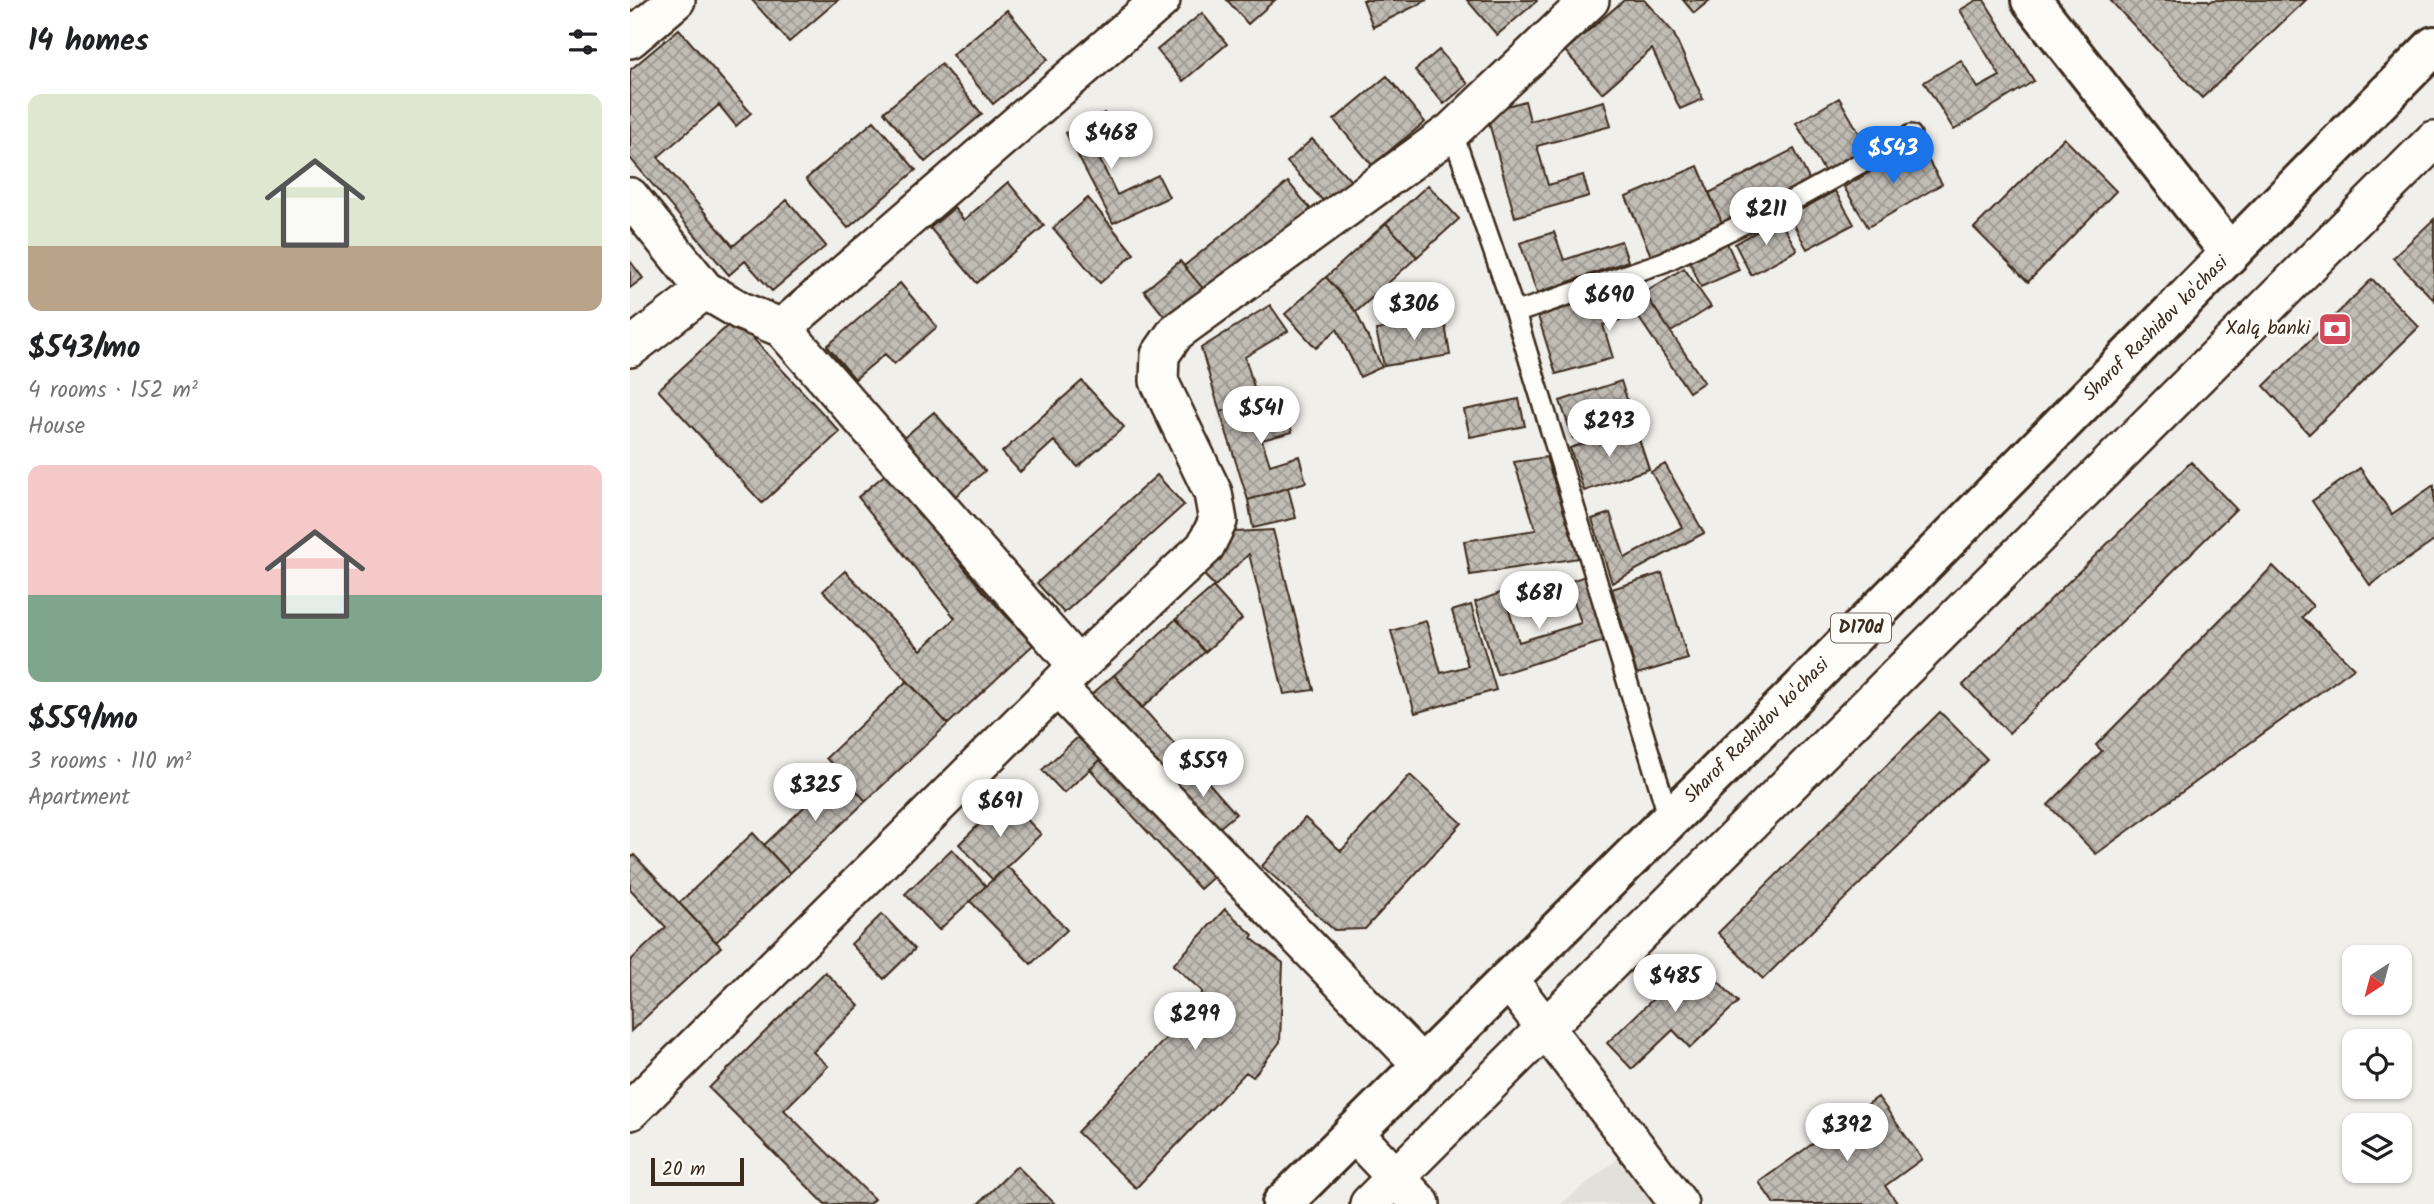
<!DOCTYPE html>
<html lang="en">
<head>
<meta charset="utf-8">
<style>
	body { margin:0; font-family:Kalam,sans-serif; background:#f2f2f2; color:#202124; height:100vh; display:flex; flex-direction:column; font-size:26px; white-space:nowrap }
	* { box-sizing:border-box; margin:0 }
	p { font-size:23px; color:#757577 }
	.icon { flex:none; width:38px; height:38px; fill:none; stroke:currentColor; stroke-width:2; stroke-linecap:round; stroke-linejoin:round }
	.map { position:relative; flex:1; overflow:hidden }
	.sheet { display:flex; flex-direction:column; background:#fff; width:630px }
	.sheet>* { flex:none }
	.needle { width:46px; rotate:216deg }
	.tools { position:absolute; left:1712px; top:945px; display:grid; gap:14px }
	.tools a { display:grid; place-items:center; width:70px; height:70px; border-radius:14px; background:#fff; box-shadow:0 2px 5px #0004; font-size:35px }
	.scale { position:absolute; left:21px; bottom:18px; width:93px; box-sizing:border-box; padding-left:7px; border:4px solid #3b2a1e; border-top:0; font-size:19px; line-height:24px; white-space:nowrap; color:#3b2a1e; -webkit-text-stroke:5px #fdfcf7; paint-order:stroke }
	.price { position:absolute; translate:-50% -60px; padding:0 16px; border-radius:24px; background:#fff; color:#222; font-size:23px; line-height:46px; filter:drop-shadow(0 2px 4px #0008) }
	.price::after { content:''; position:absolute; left:50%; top:42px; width:21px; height:16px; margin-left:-10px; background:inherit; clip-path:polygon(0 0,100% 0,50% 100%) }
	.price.on { background:#1a73e8; color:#fff }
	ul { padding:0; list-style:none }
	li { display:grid; align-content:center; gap:14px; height:371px; padding:0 28px }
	li span { display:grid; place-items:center; height:217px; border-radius:14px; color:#555 }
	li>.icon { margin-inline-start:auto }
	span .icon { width:126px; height:126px; fill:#fffc; stroke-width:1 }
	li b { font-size:30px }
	h2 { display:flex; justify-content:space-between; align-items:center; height:84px; padding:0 28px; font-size:30px }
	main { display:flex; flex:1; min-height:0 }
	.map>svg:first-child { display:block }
	.built { fill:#e3e0da }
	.building { fill:url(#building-cross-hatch); stroke:#3b2a1e; stroke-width:2 }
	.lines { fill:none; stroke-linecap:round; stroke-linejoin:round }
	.lane-casing { stroke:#3b2a1e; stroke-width:24 }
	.street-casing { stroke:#3b2a1e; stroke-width:42 }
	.secondary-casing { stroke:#3b2a1e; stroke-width:44 }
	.primary-casing { stroke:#3b2a1e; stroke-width:44 }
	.lane { stroke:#fdfcf7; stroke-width:19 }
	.street { stroke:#fdfcf7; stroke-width:37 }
	.secondary { stroke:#fdfcf7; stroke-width:38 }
	.primary { stroke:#fdfcf7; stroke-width:38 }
	.labels { text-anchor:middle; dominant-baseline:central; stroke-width:6; stroke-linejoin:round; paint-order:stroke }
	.shield { fill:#fdfcf7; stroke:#75695f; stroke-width:2 }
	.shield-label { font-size:18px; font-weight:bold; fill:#3b2a1e }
	.street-label { font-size:19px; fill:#3b2a1e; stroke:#fdfcf7 }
	.poi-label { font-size:19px; fill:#3b2a1e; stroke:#fdfcf7; text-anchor:end }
</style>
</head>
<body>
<main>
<section class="sheet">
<h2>14 homes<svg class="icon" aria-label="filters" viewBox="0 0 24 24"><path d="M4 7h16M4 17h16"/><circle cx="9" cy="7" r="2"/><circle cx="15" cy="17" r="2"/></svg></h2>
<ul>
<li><span style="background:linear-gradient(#dfe7d0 70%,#b9a48a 0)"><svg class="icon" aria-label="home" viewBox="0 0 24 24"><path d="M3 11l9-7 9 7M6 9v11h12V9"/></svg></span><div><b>$543/mo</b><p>4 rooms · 152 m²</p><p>House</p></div></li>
<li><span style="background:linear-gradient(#f6c9c9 60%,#7fa58c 0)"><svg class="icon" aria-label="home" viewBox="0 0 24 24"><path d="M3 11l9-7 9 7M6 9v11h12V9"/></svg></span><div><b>$559/mo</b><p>3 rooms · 110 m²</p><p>Apartment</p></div></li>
</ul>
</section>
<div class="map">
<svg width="1804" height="1204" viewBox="0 0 1804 1204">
	<defs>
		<pattern id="building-cross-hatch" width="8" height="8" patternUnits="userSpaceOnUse" patternTransform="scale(1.75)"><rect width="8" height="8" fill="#c1bcb4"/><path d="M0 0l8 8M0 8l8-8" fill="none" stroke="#9e9992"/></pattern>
	</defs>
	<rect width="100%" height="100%" fill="#f1efea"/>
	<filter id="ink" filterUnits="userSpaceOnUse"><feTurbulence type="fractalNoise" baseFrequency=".0143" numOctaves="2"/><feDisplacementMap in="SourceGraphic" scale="14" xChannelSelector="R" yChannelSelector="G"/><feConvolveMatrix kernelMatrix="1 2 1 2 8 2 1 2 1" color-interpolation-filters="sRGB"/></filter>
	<g filter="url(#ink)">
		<path class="built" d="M 990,1157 L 1025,1204 L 931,1204 Z"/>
		<path class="building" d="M 122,0 L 208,0 L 159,42 Z
			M 597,0 L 645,0 L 618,24 Z
			M 733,0 L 797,0 L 743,27 Z
			M 837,0 L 906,0 L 907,1 L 867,35 Z
			M 994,0 L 1014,0 L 1043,32 L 1073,99 L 1050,109 L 1022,49 L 972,93 L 935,51 Z
			M 1053,0 L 1080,0 L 1064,13 Z
			M 1347,0 L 1354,0 L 1404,81 L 1324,130 L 1294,82 L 1331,60 L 1348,88 L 1370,76 L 1330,10 Z
			M 1480,0 L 1578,0 L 1580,2 L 1583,0 L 1676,0 L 1572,98 Z
			M 377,10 L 418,59 L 363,104 L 322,55 Z
			M 572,13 L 597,44 L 553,81 L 527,50 Z
			M 49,29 L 121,113 L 106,126 L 89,105 L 28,157 L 103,246 L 157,200 L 196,246 L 142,291 L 115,261 L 99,275 L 0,158 L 0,70 Z
			M 809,50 L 838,84 L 814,104 L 785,70 Z
			M 311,64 L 352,114 L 295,162 L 254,112 Z
			M 757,76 L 795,122 L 742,165 L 704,120 Z
			M 1209,98 L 1239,150 L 1196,174 L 1166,123 Z
			M 895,101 L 900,121 L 974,101 L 981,126 L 907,146 L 918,185 L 953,175 L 959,196 L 885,217 L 856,112 Z
			M 474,113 L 489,142 L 467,154 L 487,195 L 528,175 L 539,197 L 483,223 L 436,133 Z
			M 244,121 L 286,170 L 218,228 L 176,179 Z
			M 1434,138 L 1486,191 L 1398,282 L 1344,228 Z
			M 682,139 L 722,182 L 697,205 L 657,162 Z
			M 1289,144 L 1312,184 L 1238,227 L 1214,187 Z
			M 1164,149 L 1180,181 L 1093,225 L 1079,193 Z
			M 1068,166 L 1093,225 L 1021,256 L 996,197 Z
			M 378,182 L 414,226 L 347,283 L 300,228 L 324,208 L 334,220 Z
			M 658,182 L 684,213 L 580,297 L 554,266 Z
			M 798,185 L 829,219 L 787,257 L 756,223 Z
			M 1205,191 L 1224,224 L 1177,249 L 1159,216 Z
			M 458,198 L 504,254 L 470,283 L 423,228 Z
			M 1149,219 L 1167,250 L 1121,275 L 1105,244 Z
			M 1804,219 L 1804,300 L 1763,258 Z
			M 756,223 L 787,257 L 726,312 L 696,277 Z
			M 924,232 L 934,260 L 991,241 L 998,261 L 907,293 L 890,243 Z
			M 1097,243 L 1109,270 L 1071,287 L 1059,260 Z
			M 0,261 L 13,278 L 0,288 Z
			M 550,261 L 580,297 L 543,327 L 514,291 Z
			M 1054,268 L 1081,307 L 1041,332 L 1014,293 Z
			M 696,277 L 726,312 L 752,367 L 730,377 L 707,329 L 686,348 L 655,314 Z
			M 1742,279 L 1789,327 L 1679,434 L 1634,386 Z
			M 270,283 L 307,327 L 264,364 L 255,354 L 225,379 L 197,346 Z
			M 1010,286 L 1074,382 L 1059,392 L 1007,315 L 973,325 L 983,358 L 926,374 L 908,316 Z
			M 640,305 L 658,331 L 615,357 L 628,400 L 590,412 L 571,348 Z
			M 814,318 L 820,355 L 754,366 L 746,330 Z
			M 105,319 L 210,432 L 132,503 L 28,390 Z
			M 452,381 L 494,427 L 448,467 L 424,441 L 390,472 L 372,452 Z
			M 991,381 L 1003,418 L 943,438 L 930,401 Z
			M 651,393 L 662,432 L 632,440 L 640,465 L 669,456 L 676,482 L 618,500 L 590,412 Z
			M 889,399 L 895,426 L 840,437 L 834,410 Z
			M 304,412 L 355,471 L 322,499 L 271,440 Z
			M 1005,427 L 1019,469 L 954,491 L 940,448 Z
			M 916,457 L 949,558 L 840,575 L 834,541 L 906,530 L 884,462 Z
			M 1561,462 L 1606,509 L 1379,733 L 1333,685 Z
			M 1035,464 L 1074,533 L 982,583 L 962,519 L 980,513 L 995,558 L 1052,527 L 1021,472 Z
			M 1730,468 L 1762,514 L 1804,485 L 1804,541 L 1740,585 L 1682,501 Z
			M 257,473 L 353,591 L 403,645 L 318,724 L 193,591 L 215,571 L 291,650 L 325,618 L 228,497 Z
			M 527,475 L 554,505 L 434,613 L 407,583 Z
			M 658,488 L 666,518 L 623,528 L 618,500 Z
			M 643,530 L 684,690 L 654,694 L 619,554 L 585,586 L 566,567 L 605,532 Z
			M 1643,566 L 1683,606 L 1672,617 L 1724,668 L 1466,854 L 1418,805 L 1472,751 L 1466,745 Z
			M 1032,573 L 1058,659 L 1007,674 L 982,589 Z
			M 958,575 L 977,640 L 867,675 L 845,602 L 873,592 L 889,642 L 951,623 L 938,582 Z
			M 583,587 L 612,619 L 575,652 L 546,619 Z
			M 841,605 L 866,690 L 785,713 L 761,631 L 796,621 L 811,673 L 838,666 L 822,611 Z
			M 546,619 L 575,652 L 512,708 L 484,675 Z
			M 484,675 L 562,764 L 540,784 L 461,695 Z
			M 277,681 L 318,724 L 236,801 L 196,758 Z
			M 1310,712 L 1357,759 L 1133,979 L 1088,933 Z
			M 458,728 L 479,752 L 434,793 L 412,770 Z
			M 479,752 L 589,872 L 570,889 L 460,769 Z
			M 562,764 L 606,814 L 583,833 L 540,784 Z
			M 210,773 L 236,801 L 160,873 L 134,845 Z
			M 780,775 L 832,823 L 735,929 L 704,930 L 632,866 L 675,818 L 711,851 Z
			M 376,798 L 411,834 L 363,880 L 329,844 Z
			M 123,833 L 160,873 L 86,942 L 49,903 Z
			M 322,849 L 356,886 L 309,930 L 275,894 Z
			M 4,855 L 91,947 L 1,1031 L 0,961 L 36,927 L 0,889 L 0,859 Z
			M 377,866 L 437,930 L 401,964 L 340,901 Z
			M 595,909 L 623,935 L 621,938 L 653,963 L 650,1042 L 623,1077 L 616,1072 L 506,1188 L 447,1132 L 554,1019 L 560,1024 L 570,1012 L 572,991 L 543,965 Z
			M 252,914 L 285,949 L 254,979 L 221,944 Z
			M 1066,958 L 1108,1002 L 1060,1048 L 1043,1030 L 1002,1069 L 977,1043 Z
			M 195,972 L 229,1006 L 183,1052 L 198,1066 L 154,1110 L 244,1199 L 239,1204 L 195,1204 L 79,1088 Z
			M 1248,1097 L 1292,1159 L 1255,1186 L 1268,1204 L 1144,1204 L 1129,1182 Z
			M 387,1166 L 425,1204 L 348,1204 Z"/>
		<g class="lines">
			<g class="lane-casing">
				<path id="lane" d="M 822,131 L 885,313 L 1039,818
					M 885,313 L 1034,262 L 1173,195 L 1281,135"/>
			</g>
			<g class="street-casing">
				<path id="street" d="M 0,39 L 46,0
					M 0,197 L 75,290 L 111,311 L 152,328 L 448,666
					M 152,328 L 531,0
					M 0,348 L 75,290
					M 427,687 L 791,1064
					M 878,979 L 1049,1204
					M 0,1111 L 448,666 L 575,547 L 588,521 L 583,493 L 529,381 L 530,355 L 546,332 L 822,131 L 960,0
					M 723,1132 L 791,1204
					M 739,1204 L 1804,140"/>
			</g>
			<g class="secondary-casing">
				<path id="secondary" d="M 1401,0 L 1600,253"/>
			</g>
			<g class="primary-casing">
				<path id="primary" d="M 652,1204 L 1169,691 L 1804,46"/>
			</g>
			<use href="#lane" class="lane"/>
			<use href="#street" class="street"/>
			<use href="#secondary" class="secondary"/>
			<use href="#primary" class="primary"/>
		</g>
	</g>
	<defs>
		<g id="bank-square" transform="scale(1.75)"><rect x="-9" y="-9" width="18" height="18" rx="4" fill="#d1495b" stroke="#fdfcf7"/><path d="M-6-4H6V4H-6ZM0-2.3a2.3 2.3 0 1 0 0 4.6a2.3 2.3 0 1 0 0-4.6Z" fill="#fff"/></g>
	</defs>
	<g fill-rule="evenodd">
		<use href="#bank-square" x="1705" y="329"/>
	</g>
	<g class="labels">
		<rect class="shield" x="1201" y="613.5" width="60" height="29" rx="5"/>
		<g class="shield-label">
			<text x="1231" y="628">D170d</text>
		</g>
		<g class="street-label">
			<text transform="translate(1526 329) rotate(-45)">Sharof Rashidov ko'chasi</text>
			<text transform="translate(1127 731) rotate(-45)">Sharof Rashidov ko'chasi</text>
		</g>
		<g class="poi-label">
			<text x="1680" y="329">Xalq banki</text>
		</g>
	</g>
</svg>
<div class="tools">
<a><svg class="needle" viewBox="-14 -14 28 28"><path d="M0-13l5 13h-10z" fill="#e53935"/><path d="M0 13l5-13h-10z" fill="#757577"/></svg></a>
<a><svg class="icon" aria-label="locate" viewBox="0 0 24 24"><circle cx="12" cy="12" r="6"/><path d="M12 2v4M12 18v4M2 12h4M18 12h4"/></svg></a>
<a><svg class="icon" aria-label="layers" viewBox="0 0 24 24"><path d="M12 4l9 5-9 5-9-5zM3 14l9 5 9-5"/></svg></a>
</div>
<div class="scale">20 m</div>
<b class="price" style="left:481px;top:171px">$468</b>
<b class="price on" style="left:1263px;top:186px">$543</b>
<b class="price" style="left:1136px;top:247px">$211</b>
<b class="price" style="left:979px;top:333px">$690</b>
<b class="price" style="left:784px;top:342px">$306</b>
<b class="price" style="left:631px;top:446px">$541</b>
<b class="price" style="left:979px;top:459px">$293</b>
<b class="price" style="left:909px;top:631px">$681</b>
<b class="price" style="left:573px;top:799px">$559</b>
<b class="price" style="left:185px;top:823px">$325</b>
<b class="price" style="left:370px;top:839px">$691</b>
<b class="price" style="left:1045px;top:1014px">$485</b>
<b class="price" style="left:565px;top:1052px">$299</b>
<b class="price" style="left:1217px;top:1163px">$392</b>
</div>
</main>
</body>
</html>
